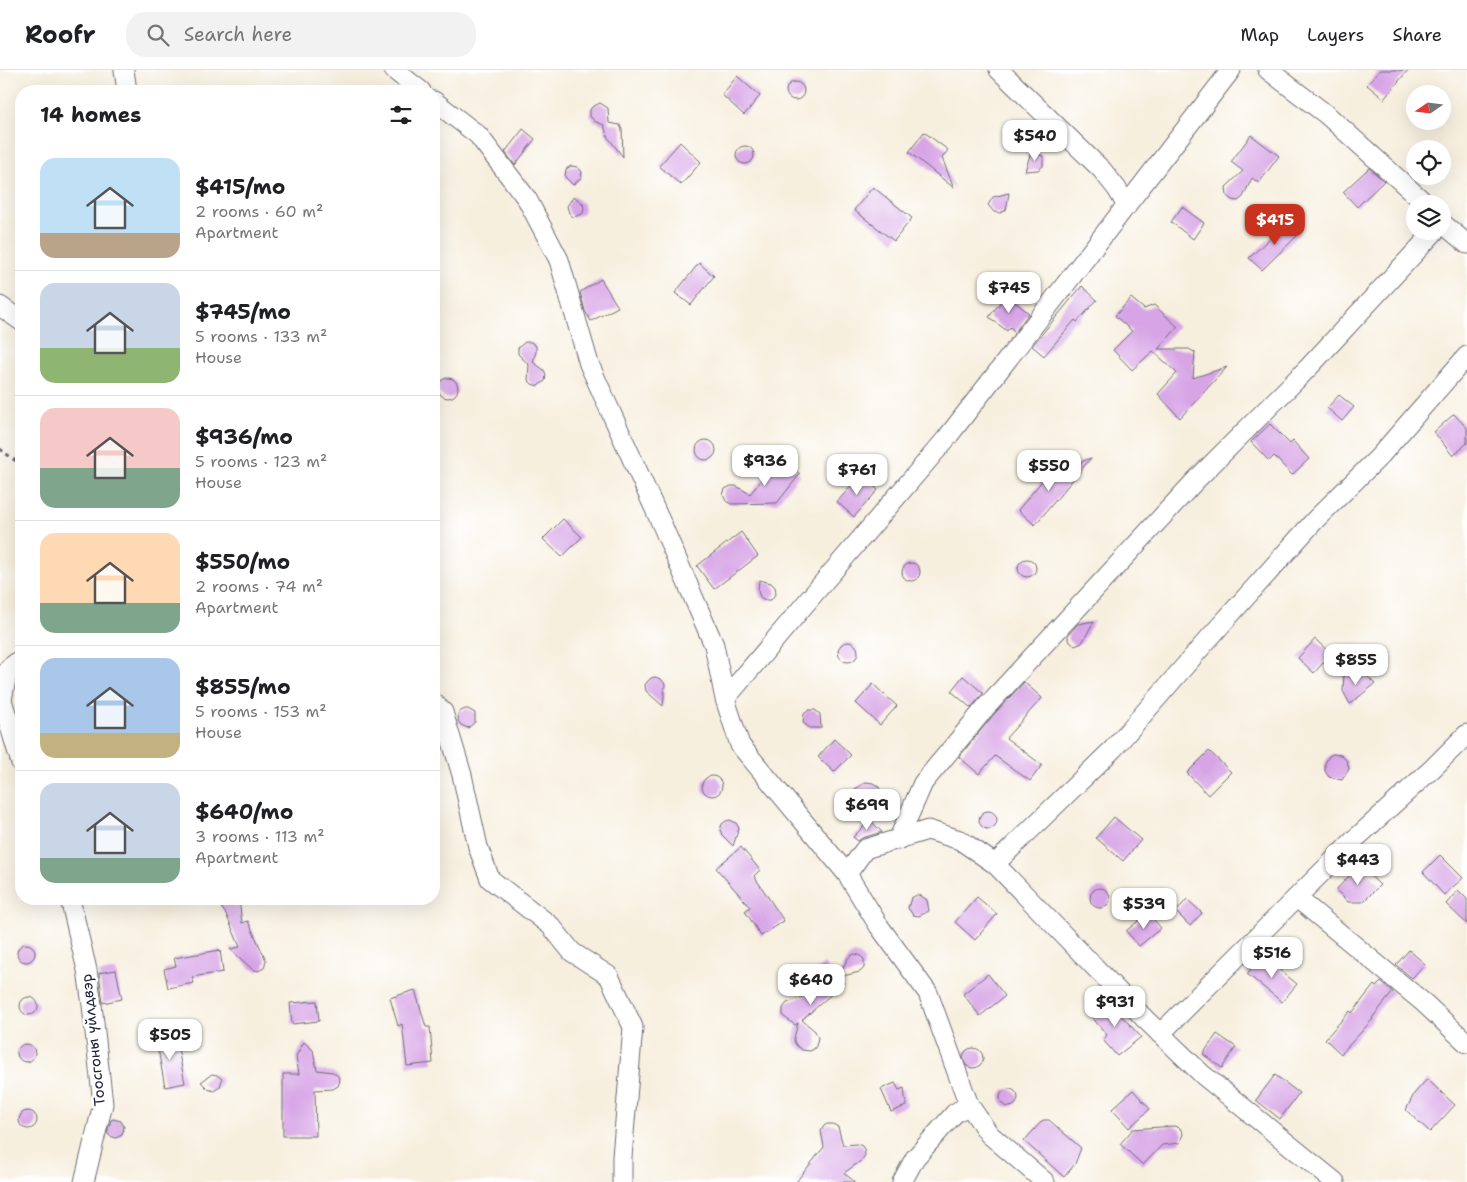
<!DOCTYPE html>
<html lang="en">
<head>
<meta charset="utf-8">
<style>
	body { margin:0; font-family:"Shantell Sans",sans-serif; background:#f2f2f2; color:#202124; height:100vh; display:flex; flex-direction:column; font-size:19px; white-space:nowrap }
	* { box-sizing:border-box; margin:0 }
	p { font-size:16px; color:#757577 }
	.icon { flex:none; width:28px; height:28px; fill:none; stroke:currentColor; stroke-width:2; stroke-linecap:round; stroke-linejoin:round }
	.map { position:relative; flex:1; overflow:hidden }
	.sheet { position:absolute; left:15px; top:15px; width:425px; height:820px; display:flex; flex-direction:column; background:#fff; border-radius:20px; box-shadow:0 5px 20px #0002 }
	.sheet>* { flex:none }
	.needle { width:32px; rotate:256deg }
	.fabs { position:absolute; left:1406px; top:15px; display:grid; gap:10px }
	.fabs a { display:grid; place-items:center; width:45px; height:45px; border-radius:50%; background:#fff; box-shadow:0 5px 20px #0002; font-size:25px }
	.price { position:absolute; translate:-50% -42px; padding:0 11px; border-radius:10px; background:#fff; color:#222; font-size:16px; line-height:32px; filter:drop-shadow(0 1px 2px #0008) }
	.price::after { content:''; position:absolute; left:50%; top:30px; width:15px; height:11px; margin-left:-8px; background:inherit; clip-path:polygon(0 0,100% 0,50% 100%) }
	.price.active { background:#c8321e; color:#fff }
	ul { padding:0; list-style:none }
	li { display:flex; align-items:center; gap:15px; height:125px; padding:0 25px }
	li+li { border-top:1px solid #e0e0e0 }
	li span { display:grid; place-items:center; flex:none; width:140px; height:100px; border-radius:15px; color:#555 }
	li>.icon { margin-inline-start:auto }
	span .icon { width:60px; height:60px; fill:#fffc; stroke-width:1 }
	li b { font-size:21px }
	h2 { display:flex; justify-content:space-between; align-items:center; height:60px; padding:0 25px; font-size:21px }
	header { display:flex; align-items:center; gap:30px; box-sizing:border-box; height:70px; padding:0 25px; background:#fff; border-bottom:1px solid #e0e0e0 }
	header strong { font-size:24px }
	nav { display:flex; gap:28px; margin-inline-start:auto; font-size:18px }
	.search { width:350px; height:45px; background:#f2f2f2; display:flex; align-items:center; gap:12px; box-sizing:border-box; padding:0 18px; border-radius:20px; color:#757577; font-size:19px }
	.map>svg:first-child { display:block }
	.building { fill:#d7a4e6 }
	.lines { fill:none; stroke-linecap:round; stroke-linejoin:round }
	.minor-casing { stroke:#6d6a74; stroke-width:21 }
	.path { stroke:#6d6a74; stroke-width:3; stroke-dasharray:4 4; stroke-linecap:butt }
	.minor { stroke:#fff; stroke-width:19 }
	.labels { text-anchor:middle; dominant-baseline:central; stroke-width:5; stroke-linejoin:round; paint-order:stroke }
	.street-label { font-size:15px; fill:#22223b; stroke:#fff }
</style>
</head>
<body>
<header>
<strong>Roofr</strong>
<div class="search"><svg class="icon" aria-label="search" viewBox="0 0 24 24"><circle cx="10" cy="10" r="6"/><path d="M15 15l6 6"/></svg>Search here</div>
<nav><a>Map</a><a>Layers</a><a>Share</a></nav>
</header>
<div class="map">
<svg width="1467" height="1112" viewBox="0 0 1467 1112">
	<rect width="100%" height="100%" fill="#fff"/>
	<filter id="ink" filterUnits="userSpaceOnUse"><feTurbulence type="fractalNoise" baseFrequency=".02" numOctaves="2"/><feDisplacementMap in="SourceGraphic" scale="10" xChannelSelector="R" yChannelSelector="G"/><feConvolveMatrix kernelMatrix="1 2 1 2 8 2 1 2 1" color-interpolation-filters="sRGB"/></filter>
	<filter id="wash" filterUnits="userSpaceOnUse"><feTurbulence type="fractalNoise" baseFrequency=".0096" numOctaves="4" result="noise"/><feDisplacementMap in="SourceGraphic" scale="20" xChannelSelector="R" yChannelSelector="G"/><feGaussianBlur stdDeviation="1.12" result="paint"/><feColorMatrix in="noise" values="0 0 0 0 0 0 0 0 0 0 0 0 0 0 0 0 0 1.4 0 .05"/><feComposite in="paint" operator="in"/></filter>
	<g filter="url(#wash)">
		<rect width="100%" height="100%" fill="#f7efde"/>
		<g id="blocks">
			<path class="building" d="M 1380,0 L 1408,0 L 1384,29 L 1367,15 Z
				M 737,6 L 760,26 L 744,45 L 722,25 Z
				M786 21a9 9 0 1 1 18 0a9 9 0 1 1-18 0Z
				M 600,33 L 608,38 L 609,53 L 620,55 L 622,60 L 623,87 L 607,66 L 604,55 L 594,51 L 590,46 L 590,40 L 592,37 Z
				M 523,59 L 535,69 L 515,95 L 505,82 Z
				M 924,62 L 948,80 L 942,88 L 954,118 L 909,82 Z
				M 1251,65 L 1279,86 L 1259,113 L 1252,108 L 1243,127 L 1238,131 L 1232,130 L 1227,126 L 1226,117 L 1243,101 L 1231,92 Z
				M 680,72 L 701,92 L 681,115 L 659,96 Z
				M736 85a9 9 0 1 1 18 0a9 9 0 1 1-18 0Z
				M 1031,82 L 1043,86 L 1043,96 L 1038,100 L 1025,101 Z
				M 571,96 L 578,97 L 582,102 L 581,108 L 573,115 L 565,107 L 566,99 Z
				M 1369,98 L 1384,111 L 1357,137 L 1343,122 Z
				M 873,117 L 912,148 L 894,171 L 854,140 Z
				M 1009,123 L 1006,140 L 1000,143 L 994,142 L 988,135 L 993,127 Z
				M 574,126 L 583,134 L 584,138 L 583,143 L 580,145 L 573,147 L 569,143 L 567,136 Z
				M 1182,137 L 1204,153 L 1193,169 L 1171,152 Z
				M 1288,151 L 1300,163 L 1262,200 L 1249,188 Z
				M 699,193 L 714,206 L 691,235 L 675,223 Z
				M 601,209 L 618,237 L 591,251 L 585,241 L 580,222 Z
				M 1082,216 L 1097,230 L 1077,252 L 1075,250 L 1044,286 L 1032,276 Z
				M 1006,225 L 1029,243 L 1015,262 L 1010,257 L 1007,261 L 989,247 Z
				M 1131,228 L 1144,239 L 1154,235 L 1178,257 L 1158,279 L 1189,279 L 1194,282 L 1195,281 L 1193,308 L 1227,297 L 1180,348 L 1158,324 L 1177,303 L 1153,281 L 1132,300 L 1113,280 L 1132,261 L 1115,246 Z
				M 525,272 L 531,272 L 536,276 L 536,282 L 533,292 L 544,300 L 546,305 L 545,311 L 538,316 L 532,314 L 528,310 L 529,295 L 518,284 L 518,278 Z
				M438 318a10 10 0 1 1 20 0a10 10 0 1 1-20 0Z
				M 1339,325 L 1354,337 L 1342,351 L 1327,338 Z
				M 1454,344 L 1467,358 L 1467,373 L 1453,386 L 1434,362 Z
				M 1270,354 L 1290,374 L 1293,371 L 1309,389 L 1292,405 L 1274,386 L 1269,391 L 1251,372 Z
				M696 380a10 10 0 1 1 20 0a10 10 0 1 1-20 0Z
				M 780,388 L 800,404 L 777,433 L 731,434 L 726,431 L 723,425 L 725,419 L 731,416 L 736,416 L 750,424 Z
				M 1091,388 L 1035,455 L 1018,440 L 1046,406 Z
				M 861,405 L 878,420 L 854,447 L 837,432 Z
				M 563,449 L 582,467 L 562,487 L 543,469 Z
				M 741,462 L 758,486 L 714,519 L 697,496 Z
				M1018 498a9 9 0 1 1 18 0a9 9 0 1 1-18 0Z
				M902 502a9 9 0 1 1 18 0a9 9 0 1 1-18 0Z
				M 759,510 L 771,513 L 775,517 L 776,523 L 771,530 L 765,530 L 760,527 L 758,521 Z
				M 1094,551 L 1082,573 L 1075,576 L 1068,570 L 1068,565 L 1078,554 Z
				M 1315,569 L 1331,584 L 1314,603 L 1298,588 Z
				M838 582a10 10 0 1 1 20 0a10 10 0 1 1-20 0Z
				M 1344,603 L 1362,604 L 1367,606 L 1375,614 L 1350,634 L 1343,621 Z
				M 963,606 L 983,623 L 971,638 L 951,621 Z
				M 655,607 L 661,609 L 665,614 L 663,636 L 646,621 L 645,615 L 647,612 L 651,608 Z
				M 1024,612 L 1042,628 L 1006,668 L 1042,695 L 1030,711 L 995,686 L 979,704 L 959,687 L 994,644 Z
				M 873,614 L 897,636 L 880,655 L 856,633 Z
				M 465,639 L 468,639 L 475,643 L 475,652 L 468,658 L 461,655 L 458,651 L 459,642 Z
				M 809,640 L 815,640 L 820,644 L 821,658 L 810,658 L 803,653 L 804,644 Z
				M 834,669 L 851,685 L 834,702 L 818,687 Z
				M 1209,681 L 1231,702 L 1208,725 L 1187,703 Z
				M 1333,684 L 1341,685 L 1347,691 L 1349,699 L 1342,710 L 1329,707 L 1325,701 L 1325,693 L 1329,686 Z
				M702 716a10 10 0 1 1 20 0a10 10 0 1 1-20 0Z
				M 866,712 L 873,713 L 879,717 L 880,721 L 879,727 L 869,736 L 862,730 L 855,719 Z
				M979 750a9 9 0 1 1 18 0a9 9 0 1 1-18 0Z
				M 1114,747 L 1141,770 L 1123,791 L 1096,768 Z
				M 730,750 L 736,753 L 739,758 L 733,776 L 722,765 L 720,760 L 722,754 L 726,751 Z
				M 870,750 L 882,762 L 862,768 L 858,771 L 853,767 Z
				M 741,777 L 760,800 L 754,806 L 784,851 L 761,866 L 745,841 L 750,837 L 716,798 Z
				M 1440,785 L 1463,808 L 1444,825 L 1423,802 Z
				M 1359,795 L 1380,815 L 1363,832 L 1348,832 L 1336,820 Z
				M1090 828a10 10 0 1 1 20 0a10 10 0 1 1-20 0Z
				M 1458,820 L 1467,829 L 1467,854 L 1446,834 Z
				M 917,825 L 921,826 L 927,830 L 929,841 L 919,846 L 913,845 L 908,838 L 911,828 Z
				M 977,827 L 997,844 L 975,870 L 955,852 Z
				M 215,829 L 239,829 L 242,853 L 248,851 L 266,890 L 264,898 L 258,901 L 252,899 L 230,879 L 240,877 L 226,844 Z
				M 1187,829 L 1202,843 L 1190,856 L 1176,842 Z
				M 1148,843 L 1161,858 L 1139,876 L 1126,861 Z
				M17 883a9 9 0 1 1 18 0a9 9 0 1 1-18 0Z
				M 220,880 L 223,902 L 192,907 L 194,913 L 168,918 L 164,899 L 176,896 L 174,888 Z
				M 1409,880 L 1425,894 L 1412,908 L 1396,895 Z
				M 854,884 L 859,885 L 864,889 L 864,898 L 860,902 L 838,907 L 848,888 Z
				M 1262,886 L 1297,914 L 1282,932 L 1247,904 Z
				M 824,894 L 839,912 L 843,911 L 844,913 L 802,950 L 815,961 L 818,968 L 816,976 L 814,979 L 810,981 L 802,980 L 796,975 L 794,971 L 794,968 L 798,953 L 795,955 L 783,946 L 783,938 L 787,933 L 812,923 L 803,912 Z
				M 116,900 L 122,929 L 103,933 L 99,903 Z
				M 988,904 L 1005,926 L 980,946 L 963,924 Z
				M 1381,912 L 1393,922 L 1372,948 L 1373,949 L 1341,984 L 1325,969 L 1350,941 L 1352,943 L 1374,915 L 1376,917 Z
				M 415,920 L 426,957 L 430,957 L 433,993 L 407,996 L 402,954 L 398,956 L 390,928 Z
				M20 936a9 9 0 1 1 18 0a9 9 0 1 1-18 0Z
				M 1107,930 L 1141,967 L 1117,986 L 1103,970 L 1107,965 L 1090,945 Z
				M 317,931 L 319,951 L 292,954 L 290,933 Z
				M 175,964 L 185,1013 L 165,1017 L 156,968 Z
				M 1217,964 L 1236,977 L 1222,998 L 1203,984 Z
				M 304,972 L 313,980 L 317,1000 L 333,1002 L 338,1006 L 340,1011 L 338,1016 L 333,1019 L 315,1020 L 316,1066 L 283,1066 L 283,1004 L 299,1004 L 296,986 Z
				M17 983a9 9 0 1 1 18 0a9 9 0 1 1-18 0Z
				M963 988a10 10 0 1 1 20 0a10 10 0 1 1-20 0Z
				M 212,1004 L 217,1005 L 222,1009 L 220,1017 L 214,1021 L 208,1019 L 201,1012 Z
				M 1275,1005 L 1299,1023 L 1280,1049 L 1256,1030 Z
				M 1427,1009 L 1455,1035 L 1430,1062 L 1406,1040 L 1414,1024 Z
				M 895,1013 L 899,1020 L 904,1018 L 906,1036 L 891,1042 L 881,1019 Z
				M1000 1028a9 9 0 1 1 18 0a9 9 0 1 1-18 0Z
				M 1133,1020 L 1150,1039 L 1129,1058 L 1112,1039 Z
				M19 1050a9 9 0 1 1 18 0a9 9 0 1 1-18 0Z
				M 113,1049 L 121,1051 L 124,1057 L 122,1065 L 116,1068 L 110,1066 L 107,1063 L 111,1050 Z
				M 1043,1050 L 1049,1050 L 1081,1078 L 1075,1094 L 1064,1107 L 1024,1071 Z
				M 827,1054 L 833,1054 L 838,1057 L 843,1075 L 857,1074 L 862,1076 L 864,1079 L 865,1085 L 862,1090 L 844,1103 L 855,1112 L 796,1112 L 824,1077 L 821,1061 L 824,1056 Z
				M 1174,1056 L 1180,1058 L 1183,1064 L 1180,1073 L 1162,1075 L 1143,1095 L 1120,1074 L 1133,1059 Z"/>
		</g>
	</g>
	<g filter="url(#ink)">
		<use href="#blocks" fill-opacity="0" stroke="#6d6a74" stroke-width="1"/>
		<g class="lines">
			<g class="minor-casing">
				<path id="minor" d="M 124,0 L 127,21
					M 394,0 L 421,21
					M 999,0 L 1102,100 L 1117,119 L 1127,136
					M 1268,0 L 1327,45 L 1426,134
					M 434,31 L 478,65 L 527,129 L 559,190 L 589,294 L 663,457 L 714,575 L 725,629 L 740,675 L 847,804 L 879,856 L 928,923 L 969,1035 L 989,1064 L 1045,1112
					M 1442,153 L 1467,174
					M 0,236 L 21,251
					M 21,589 L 8,599 L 2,630 L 21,693
					M 725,629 L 822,514 L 946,369 L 1231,0
					M 434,633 L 443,642 L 462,705 L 478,777 L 490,809 L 551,856 L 572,882 L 609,906 L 633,957 L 622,1087 L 622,1112
					M 898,770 L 923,713 L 986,637 L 1196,410 L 1309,297 L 1435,161
					M 995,794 L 1113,679 L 1203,575 L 1316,449 L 1379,387 L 1467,286
					M 847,804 L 865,779 L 928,760 L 960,770 L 995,794 L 1146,950 L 1203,1005 L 1335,1112
					M 1297,828 L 1424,933 L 1467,973
					M 70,829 L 87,900 L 92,935 L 103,1034 L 84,1112
					M 1160,964 L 1354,770 L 1433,698 L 1467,664
					M 902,1112 L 915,1088 L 955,1043 L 969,1035"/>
			</g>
			<path class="path" d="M 0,379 L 21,395"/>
			<use href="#minor" class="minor"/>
		</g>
	</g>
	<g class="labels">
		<g class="street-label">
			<text transform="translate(93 970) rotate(-96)">Тоосгоны үйлдвэр</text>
		</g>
	</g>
</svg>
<div class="fabs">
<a><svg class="needle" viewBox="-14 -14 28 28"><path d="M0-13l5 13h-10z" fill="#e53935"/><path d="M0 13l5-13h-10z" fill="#757577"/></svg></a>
<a><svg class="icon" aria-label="locate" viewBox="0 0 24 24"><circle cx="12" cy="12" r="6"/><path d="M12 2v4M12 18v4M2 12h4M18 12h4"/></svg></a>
<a><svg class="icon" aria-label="layers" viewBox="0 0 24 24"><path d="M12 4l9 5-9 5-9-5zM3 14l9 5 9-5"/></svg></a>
</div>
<b class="price" style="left:1035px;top:92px">$540</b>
<b class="price active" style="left:1275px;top:176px">$415</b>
<b class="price" style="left:1009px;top:244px">$745</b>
<b class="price" style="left:765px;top:417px">$936</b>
<b class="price" style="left:1049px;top:422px">$550</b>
<b class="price" style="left:857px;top:426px">$761</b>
<b class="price" style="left:1356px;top:616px">$855</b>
<b class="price" style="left:867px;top:761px">$699</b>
<b class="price" style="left:1358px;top:816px">$443</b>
<b class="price" style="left:1144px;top:860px">$539</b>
<b class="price" style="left:1272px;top:909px">$516</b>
<b class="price" style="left:811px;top:936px">$640</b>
<b class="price" style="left:1115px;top:958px">$931</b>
<b class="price" style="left:170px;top:991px">$505</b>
<section class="sheet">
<h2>14 homes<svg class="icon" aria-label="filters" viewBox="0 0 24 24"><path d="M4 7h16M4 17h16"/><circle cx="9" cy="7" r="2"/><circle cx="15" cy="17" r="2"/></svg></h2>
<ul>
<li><span style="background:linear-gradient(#bfe0f5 75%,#b9a48a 0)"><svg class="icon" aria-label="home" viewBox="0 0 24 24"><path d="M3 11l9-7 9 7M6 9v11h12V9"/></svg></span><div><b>$415/mo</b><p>2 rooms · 60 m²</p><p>Apartment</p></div></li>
<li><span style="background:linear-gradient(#c9d6e8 65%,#8fb573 0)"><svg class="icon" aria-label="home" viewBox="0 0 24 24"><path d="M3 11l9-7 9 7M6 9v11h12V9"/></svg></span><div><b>$745/mo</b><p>5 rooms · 133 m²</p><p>House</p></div></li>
<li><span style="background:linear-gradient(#f6c9c9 60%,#7fa58c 0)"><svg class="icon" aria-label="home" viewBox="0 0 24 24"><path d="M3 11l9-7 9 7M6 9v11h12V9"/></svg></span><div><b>$936/mo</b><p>5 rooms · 123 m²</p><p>House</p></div></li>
<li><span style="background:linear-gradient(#ffd9b3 70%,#7fa58c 0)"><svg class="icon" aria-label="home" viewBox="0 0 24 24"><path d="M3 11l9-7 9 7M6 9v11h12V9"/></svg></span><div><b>$550/mo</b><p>2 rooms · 74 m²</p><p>Apartment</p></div></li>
<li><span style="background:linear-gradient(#a9c7e8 75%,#c2b280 0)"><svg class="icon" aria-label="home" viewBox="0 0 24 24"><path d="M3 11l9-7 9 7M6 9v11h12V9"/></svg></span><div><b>$855/mo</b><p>5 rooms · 153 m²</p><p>House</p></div></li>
<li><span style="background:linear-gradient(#c9d6e8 75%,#7fa58c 0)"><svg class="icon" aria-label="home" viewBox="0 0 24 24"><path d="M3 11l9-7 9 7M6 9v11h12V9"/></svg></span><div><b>$640/mo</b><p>3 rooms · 113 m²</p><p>Apartment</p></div></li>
</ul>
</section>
</div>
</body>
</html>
